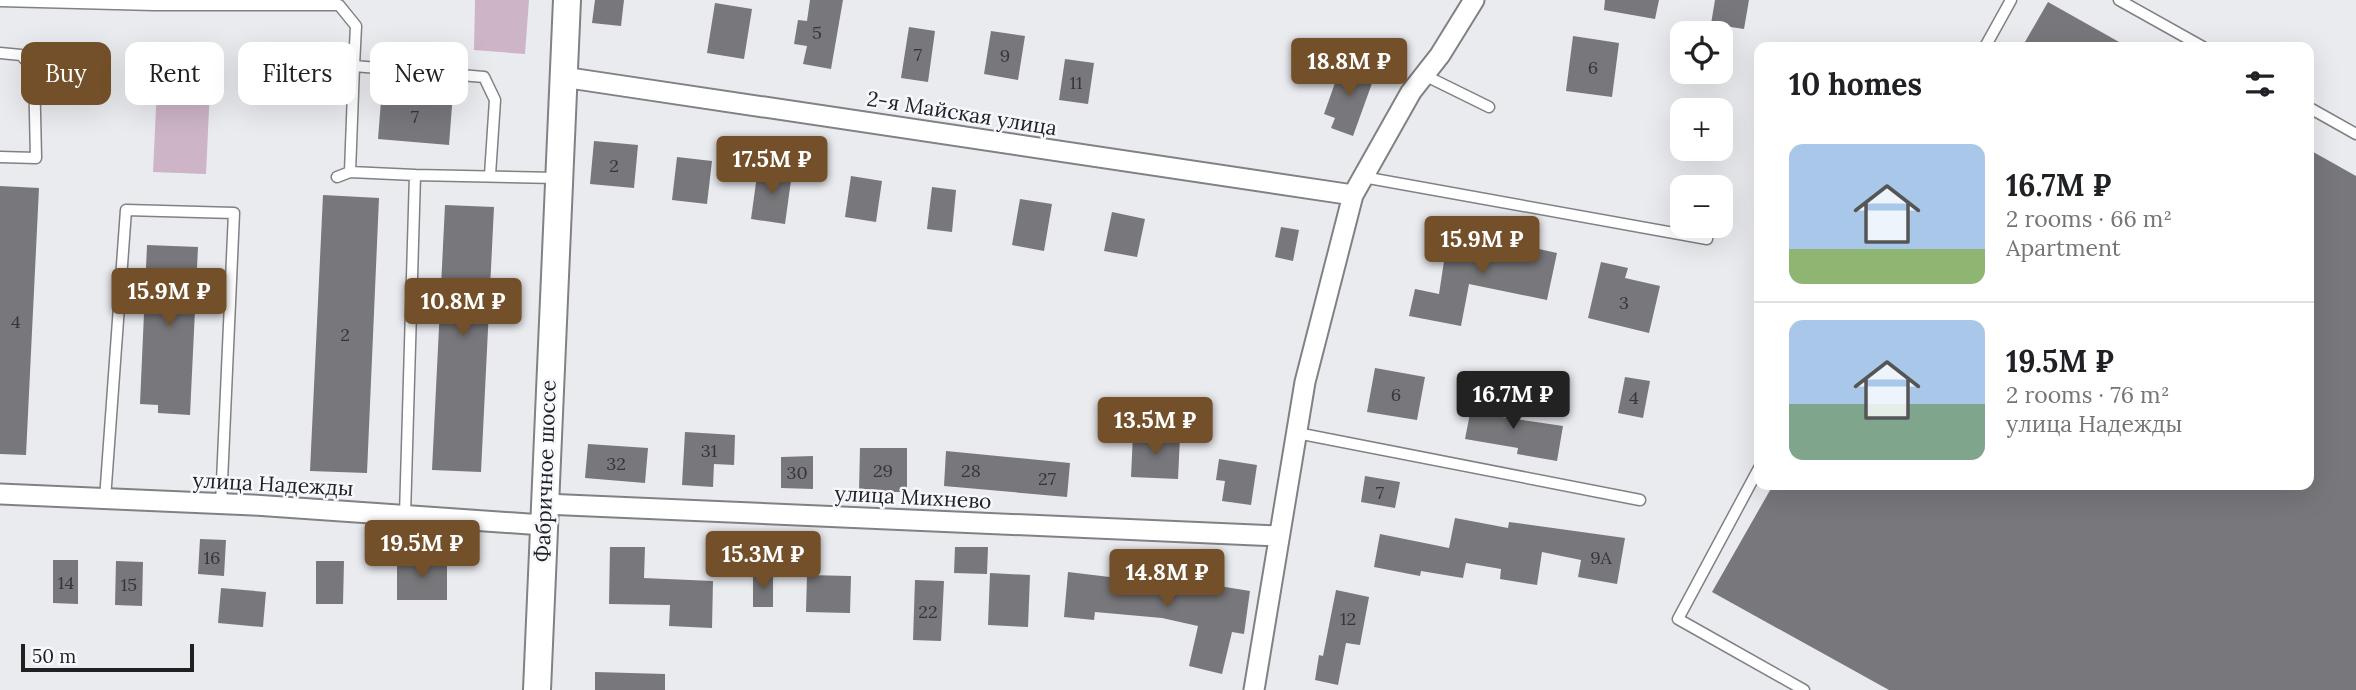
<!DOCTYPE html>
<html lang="en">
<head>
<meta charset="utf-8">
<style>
	body { margin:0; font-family:Lora,serif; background:#f6f6f6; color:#202124; height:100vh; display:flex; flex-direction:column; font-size:26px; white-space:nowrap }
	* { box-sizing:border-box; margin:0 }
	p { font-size:23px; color:#757577 }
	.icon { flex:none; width:38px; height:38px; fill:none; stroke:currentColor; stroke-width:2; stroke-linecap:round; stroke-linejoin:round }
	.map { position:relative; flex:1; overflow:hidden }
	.drawer { position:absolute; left:1754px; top:42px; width:560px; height:448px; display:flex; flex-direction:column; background:#fff; border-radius:14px; box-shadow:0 7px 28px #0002 }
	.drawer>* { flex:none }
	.guide { position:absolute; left:21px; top:42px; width:665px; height:63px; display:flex; gap:14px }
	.buttons { position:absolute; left:1670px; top:21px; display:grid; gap:14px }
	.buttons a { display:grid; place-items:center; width:63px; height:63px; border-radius:14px; background:#fff; box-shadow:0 7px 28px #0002; font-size:35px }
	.scale { position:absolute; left:21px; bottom:18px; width:173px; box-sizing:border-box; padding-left:7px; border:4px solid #1f2021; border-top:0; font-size:19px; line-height:24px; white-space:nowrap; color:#1f2021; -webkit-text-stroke:5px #f7f8fd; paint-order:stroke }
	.price { position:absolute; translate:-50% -60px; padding:0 16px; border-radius:7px; background:#735029; color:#fff; font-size:23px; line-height:46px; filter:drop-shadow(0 2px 4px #0008) }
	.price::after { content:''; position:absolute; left:50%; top:42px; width:21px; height:16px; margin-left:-10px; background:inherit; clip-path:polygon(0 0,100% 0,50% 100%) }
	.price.selected { background:#222; color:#fff }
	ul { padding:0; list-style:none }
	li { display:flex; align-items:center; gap:21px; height:175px; padding:0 35px }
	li+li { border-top:2px solid #e0e0e0 }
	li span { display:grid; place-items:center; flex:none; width:196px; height:140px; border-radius:14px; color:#555 }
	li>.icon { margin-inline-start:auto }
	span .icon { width:84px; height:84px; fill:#fffc; stroke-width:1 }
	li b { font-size:30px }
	h2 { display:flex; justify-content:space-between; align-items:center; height:84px; padding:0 35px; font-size:30px }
	.pill { padding:0 24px; border-radius:14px; background:#fff; box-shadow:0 7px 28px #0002; font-size:24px; line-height:63px }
	.pill.selected { background:#735029; color:#fff }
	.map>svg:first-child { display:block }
	.green { fill:#cdb4c7 }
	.building { fill:#78777b }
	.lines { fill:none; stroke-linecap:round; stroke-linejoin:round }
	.lane-casing { stroke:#808185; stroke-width:13 }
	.street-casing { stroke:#808185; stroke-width:23 }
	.secondary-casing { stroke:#808185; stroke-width:30 }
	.lane { stroke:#fff; stroke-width:10 }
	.street { stroke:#fff; stroke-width:19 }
	.secondary { stroke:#fff; stroke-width:26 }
	.labels { text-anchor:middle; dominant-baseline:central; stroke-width:5; stroke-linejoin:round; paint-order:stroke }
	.number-label { font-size:18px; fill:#353638 }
	.street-label { font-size:21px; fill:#1f2021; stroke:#f7f8fd }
</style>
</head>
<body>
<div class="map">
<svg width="2356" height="690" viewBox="0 0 2356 690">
	<rect width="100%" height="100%" fill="#eaebef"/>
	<path class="green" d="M 475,0 L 529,0 L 525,54 L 474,50 Z
		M 158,66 L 211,68 L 206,174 L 153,172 Z"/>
	<path class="building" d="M 595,0 L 624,0 L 621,26 L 592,23 Z
		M 810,0 L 843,0 L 831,69 L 803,64 L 807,46 L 794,44 L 798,20 L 807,21 Z
		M 1605,0 L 1659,0 L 1655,19 L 1604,10 Z
		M 1715,0 L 1749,0 L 1744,29 L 1711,24 Z
		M 2048,2 L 2128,47 L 2022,47 Z
		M 715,3 L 752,9 L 744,59 L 707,53 Z
		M 909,27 L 935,31 L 928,82 L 901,78 Z
		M 991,31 L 1025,36 L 1018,80 L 984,74 Z
		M 1573,36 L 1619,43 L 1612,97 L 1566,91 Z
		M 1065,59 L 1094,63 L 1088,104 L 1059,100 Z
		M 1342,63 L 1375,75 L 1353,136 L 1331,128 L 1335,118 L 1324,114 Z
		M 382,88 L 453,93 L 449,145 L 378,139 Z
		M 594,141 L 638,145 L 634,188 L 590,184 Z
		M 2308,149 L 2356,176 L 2356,690 L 1889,690 L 1712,592 L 1773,485 L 2308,485 Z
		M 677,157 L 712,161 L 707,204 L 672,200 Z
		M 758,168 L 792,173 L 785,224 L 751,219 Z
		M 851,176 L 882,181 L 876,222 L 845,217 Z
		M 0,186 L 39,188 L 26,455 L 0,454 Z
		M 932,187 L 956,190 L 952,232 L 927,229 Z
		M 323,195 L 379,198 L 367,473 L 310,471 Z
		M 1020,199 L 1052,204 L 1044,251 L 1012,245 Z
		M 445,205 L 494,207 L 481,472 L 432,470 Z
		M 1112,212 L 1145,219 L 1137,257 L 1104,251 Z
		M 1450,222 L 1473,225 L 1469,246 L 1517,256 L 1520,245 L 1557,253 L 1547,300 L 1469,284 L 1461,326 L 1409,316 L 1415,289 L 1439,294 Z
		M 1281,227 L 1299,230 L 1293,261 L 1275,257 Z
		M 147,245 L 198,247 L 190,415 L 158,413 L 158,405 L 140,404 Z
		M 1601,262 L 1628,268 L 1625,278 L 1660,286 L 1649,333 L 1588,318 Z
		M 1375,368 L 1425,377 L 1417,420 L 1367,412 Z
		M 1625,377 L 1650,381 L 1643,418 L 1618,413 Z
		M 1473,398 L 1504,404 L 1502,417 L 1563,426 L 1557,461 L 1517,454 L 1518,448 L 1465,439 Z
		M 685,432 L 735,435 L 734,465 L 714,464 L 713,487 L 682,485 Z
		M 1133,434 L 1180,437 L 1178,479 L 1131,477 Z
		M 588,444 L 648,448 L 645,483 L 585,478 Z
		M 860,448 L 907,448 L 907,492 L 859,492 Z
		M 946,451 L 1070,463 L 1067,497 L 944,486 Z
		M 813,456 L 813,489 L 781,488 L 781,457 Z
		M 1219,459 L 1257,465 L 1251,505 L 1222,501 L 1225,481 L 1216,480 Z
		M 1365,476 L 1400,482 L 1395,508 L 1361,502 Z
		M 1455,518 L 1508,528 L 1509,522 L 1625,538 L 1617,584 L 1578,577 L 1581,560 L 1542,552 L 1537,585 L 1500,579 L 1501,569 L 1466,563 L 1463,578 L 1421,571 L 1420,576 L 1374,567 L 1380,534 L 1449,548 Z
		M 200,539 L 226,540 L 224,576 L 198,574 Z
		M 610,547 L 645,547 L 644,578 L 713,581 L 712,628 L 669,626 L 670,605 L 609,604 Z
		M 955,547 L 988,547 L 987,574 L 954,573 Z
		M 397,559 L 447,560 L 447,600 L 397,600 Z
		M 53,560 L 78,560 L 78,604 L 53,603 Z
		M 116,561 L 143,562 L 142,606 L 115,605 Z
		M 316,561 L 344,561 L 343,604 L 316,604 Z
		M 1068,572 L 1168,584 L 1169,578 L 1250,591 L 1244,634 L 1232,632 L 1222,674 L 1189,666 L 1198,626 L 1162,618 L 1095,612 L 1094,620 L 1064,617 Z
		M 990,573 L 1030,575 L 1028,627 L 988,625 Z
		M 753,575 L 773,575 L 773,607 L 753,607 Z
		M 807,575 L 851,576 L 850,613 L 806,612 Z
		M 915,580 L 944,581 L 941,641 L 913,640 Z
		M 221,588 L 266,592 L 263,627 L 218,623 Z
		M 1336,590 L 1369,597 L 1360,645 L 1346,643 L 1338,685 L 1315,680 L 1319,655 L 1323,656 Z
		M 595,672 L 665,674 L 665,690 L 595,690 Z"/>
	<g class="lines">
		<g class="lane-casing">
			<path id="lane" d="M 2119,0 L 2203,47
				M 0,1 L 154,5 L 339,5 L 356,26 L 354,66 L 484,77 L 495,100 L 490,175
				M 1985,47 L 2011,0
				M 0,53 L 21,55 L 34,69 L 36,158 L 0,157
				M 1424,75 L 1489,107
				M 2308,107 L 2356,134
				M 350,172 L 354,66
				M 415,175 L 556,178
				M 337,177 L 350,172 L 415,175 L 405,515
				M 1363,177 L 1707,239
				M 1297,433 L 1640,500
				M 1759,468 L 1678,619 L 1804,690
				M 105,499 L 126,210 L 234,213 L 221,504"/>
		</g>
		<g class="street-casing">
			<path id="street" d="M 563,77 L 1353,195
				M 0,494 L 253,505 L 543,525
				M 544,504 L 1279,536
				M 1254,690 L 1305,382 L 1353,195 L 1411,92 L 1440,55 L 1474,0"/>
		</g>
		<g class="secondary-casing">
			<path id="secondary" d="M 537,690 L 567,0"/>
		</g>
		<use href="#lane" class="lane"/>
		<use href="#street" class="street"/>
		<use href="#secondary" class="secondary"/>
	</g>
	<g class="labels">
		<g class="number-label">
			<text x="817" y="32">5</text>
			<text x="918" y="54">7</text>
			<text x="1005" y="55">9</text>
			<text x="1593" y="67">6</text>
			<text x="1076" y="82">11</text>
			<text x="415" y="116">7</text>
			<text x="614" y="165">2</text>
			<text x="1624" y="302">3</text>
			<text x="16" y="321">4</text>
			<text x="345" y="334">2</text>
			<text x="1396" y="394">6</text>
			<text x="1634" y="397">4</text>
			<text x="709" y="450">31</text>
			<text x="616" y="463">32</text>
			<text x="883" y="470">29</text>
			<text x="971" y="470">28</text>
			<text x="797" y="472">30</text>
			<text x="1047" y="478">27</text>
			<text x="1380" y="492">7</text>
			<text x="212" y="557">16</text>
			<text x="1601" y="557">9А</text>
			<text x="66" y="582">14</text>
			<text x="129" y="584">15</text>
			<text x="928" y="611">22</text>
			<text x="1348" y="618">12</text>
		</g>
		<g class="street-label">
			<text transform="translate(962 113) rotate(9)">2-я Майская улица</text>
			<text transform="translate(545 471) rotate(-88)">Фабричное шоссе</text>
			<text transform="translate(273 484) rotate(3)">улица Надежды</text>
			<text transform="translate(913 497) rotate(3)">улица Михнево</text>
		</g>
	</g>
</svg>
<div class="buttons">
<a><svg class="icon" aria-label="locate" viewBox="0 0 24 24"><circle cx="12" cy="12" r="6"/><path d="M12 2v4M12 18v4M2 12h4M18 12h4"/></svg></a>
<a>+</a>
<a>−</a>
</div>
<div class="scale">50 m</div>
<b class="price" style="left:1349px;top:98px">18.8M ₽</b>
<b class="price" style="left:772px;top:196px">17.5M ₽</b>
<b class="price" style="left:1482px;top:276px">15.9M ₽</b>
<b class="price" style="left:169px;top:328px">15.9M ₽</b>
<b class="price" style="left:463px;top:338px">10.8M ₽</b>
<b class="price selected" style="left:1513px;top:431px">16.7M ₽</b>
<b class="price" style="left:1155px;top:457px">13.5M ₽</b>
<b class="price" style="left:422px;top:580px">19.5M ₽</b>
<b class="price" style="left:763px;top:591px">15.3M ₽</b>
<b class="price" style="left:1167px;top:609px">14.8M ₽</b>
<div class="guide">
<a class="pill selected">Buy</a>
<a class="pill">Rent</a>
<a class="pill">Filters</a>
<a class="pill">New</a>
</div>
<section class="drawer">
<h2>10 homes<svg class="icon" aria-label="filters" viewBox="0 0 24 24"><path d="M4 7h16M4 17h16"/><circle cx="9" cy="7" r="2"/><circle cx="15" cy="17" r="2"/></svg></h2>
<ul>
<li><span style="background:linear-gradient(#a9c7e8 75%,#8fb573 0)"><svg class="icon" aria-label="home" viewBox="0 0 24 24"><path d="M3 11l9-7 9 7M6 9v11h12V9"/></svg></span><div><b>16.7M ₽</b><p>2 rooms · 66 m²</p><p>Apartment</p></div></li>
<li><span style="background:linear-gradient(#a9c7e8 60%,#7fa58c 0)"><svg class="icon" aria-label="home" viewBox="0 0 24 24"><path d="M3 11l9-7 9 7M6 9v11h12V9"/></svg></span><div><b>19.5M ₽</b><p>2 rooms · 76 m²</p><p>улица Надежды</p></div></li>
</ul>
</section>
</div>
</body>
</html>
